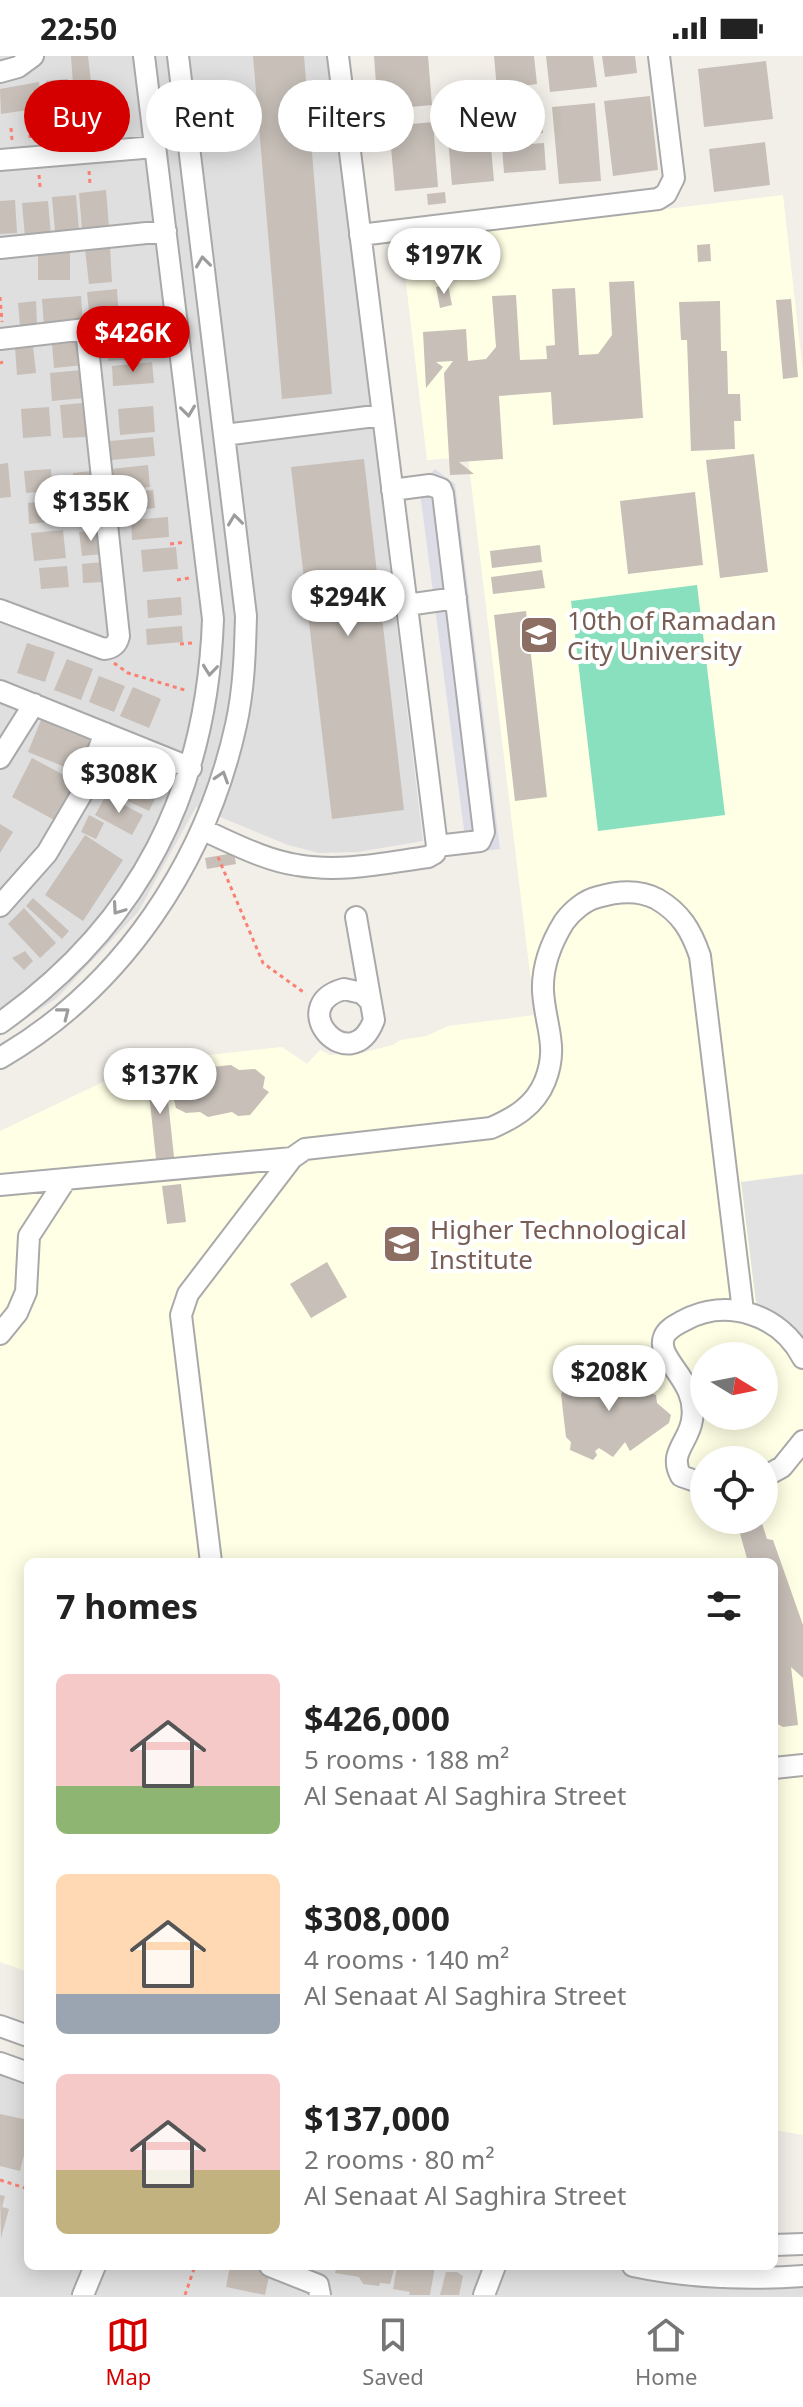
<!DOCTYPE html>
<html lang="en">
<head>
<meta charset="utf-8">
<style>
	body { margin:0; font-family:"Noto Sans",sans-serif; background:#f2f2f2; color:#222; height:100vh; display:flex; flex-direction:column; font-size:30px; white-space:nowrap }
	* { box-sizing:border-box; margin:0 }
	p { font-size:26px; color:#767676 }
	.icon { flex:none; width:44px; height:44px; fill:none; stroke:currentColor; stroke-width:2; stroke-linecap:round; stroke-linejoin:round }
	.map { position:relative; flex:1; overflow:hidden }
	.side { position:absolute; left:24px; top:1502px; width:754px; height:712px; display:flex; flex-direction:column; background:#fff; border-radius:12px; box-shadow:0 4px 20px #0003 }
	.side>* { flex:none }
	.hud { position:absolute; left:24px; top:24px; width:756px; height:72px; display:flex; gap:16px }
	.needle { width:52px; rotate:100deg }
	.fabs { position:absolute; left:690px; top:1286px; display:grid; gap:16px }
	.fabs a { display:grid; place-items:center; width:88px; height:88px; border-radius:50%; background:#fff; box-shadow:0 4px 20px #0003; font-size:40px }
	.price { position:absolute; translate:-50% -68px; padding:0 18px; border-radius:28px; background:#fff; color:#222; font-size:26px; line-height:52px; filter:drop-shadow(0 2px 4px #0008) }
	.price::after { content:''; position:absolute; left:50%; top:48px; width:24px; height:18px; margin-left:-12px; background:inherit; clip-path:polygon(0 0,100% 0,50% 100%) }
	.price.selected { background:#d40000; color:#fff }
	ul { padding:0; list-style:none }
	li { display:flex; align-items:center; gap:24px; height:200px; padding:0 32px }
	li span { display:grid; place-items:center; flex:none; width:224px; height:160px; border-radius:12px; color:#555 }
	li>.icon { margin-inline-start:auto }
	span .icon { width:96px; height:96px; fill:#fffc; stroke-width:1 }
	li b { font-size:34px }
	h2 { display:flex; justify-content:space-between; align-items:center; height:96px; padding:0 32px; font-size:34px }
	.chip { padding:0 28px; border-radius:36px; background:#fff; box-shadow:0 4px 20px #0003; font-size:28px; line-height:72px }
	.chip.selected { background:#d40000; color:#fff }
	.status { display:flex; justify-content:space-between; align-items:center; height:56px; padding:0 40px; background:#fff; direction:ltr }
	.status svg { height:22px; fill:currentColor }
	.menu { display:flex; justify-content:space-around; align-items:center; height:112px; border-top:2px solid #e0e0e0; background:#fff; font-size:22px; color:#767676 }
	.menu a { display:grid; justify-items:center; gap:4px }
	.menu .selected { color:#d40000 }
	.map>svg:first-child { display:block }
	.residential { fill:#e0dfdf }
	.education { fill:#ffffe5; fill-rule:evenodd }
	.pitch { fill:#88e0be }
	.parking { fill:#e2e2e2 }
	.plaza { fill:#dddde8 }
	.building { fill:#c7bfb8 }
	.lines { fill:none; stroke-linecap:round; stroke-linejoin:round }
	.minor-casing { stroke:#a9a9a9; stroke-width:24 }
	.path { stroke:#fa8072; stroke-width:3; stroke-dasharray:4 4; stroke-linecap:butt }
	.minor { stroke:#fff; stroke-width:20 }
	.oneway { stroke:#9c9c9c }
	.labels { text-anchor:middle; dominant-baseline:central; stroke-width:8; stroke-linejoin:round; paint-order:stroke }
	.education-label { font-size:26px; fill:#785e54; stroke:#fff; text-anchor:start }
</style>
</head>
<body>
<div class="status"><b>22:50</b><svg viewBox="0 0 49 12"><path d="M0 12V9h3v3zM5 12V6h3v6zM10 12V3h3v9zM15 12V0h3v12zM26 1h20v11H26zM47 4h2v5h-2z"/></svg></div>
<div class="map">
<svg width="803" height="2239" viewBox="0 0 803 2239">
	<rect width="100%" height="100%" fill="#f2efe9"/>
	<path class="residential" d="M 0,0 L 328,0 L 423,785 L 358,796 L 319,797 L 288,789 L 196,751 L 138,856 L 57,942 L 0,980 Z
		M 0,2003 L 28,2012 L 28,2210 L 663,2210 L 734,2215 L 803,2213 L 803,2239 L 0,2239 Z"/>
	<path class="education" d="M 783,139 L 803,316 L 803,2079 L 774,2074 L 774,1506 L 28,1506 L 28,1916 L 0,1906 L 0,1075 L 145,1006 L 282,991 L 307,1008 L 320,994 L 330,999 L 361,997 L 393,989 L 401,984 L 426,980 L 448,970 L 535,959 L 468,401 L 427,404 L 401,185 ZM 704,1300 L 764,1300 L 764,1360 L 704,1360 ZM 704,1404 L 764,1404 L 764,1464 L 704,1464 Z"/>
	<path class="pitch" d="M 697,529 L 725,759 L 598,775 L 571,545 Z"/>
	<path class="parking" d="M 803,1118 L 803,1283 L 756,1247 L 741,1126 Z"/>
	<path class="plaza" d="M 435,413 L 455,428 L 500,793 L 467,797 L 419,429 Z"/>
	<path class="building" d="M 71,0 L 88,0 L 91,26 L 73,28 Z
		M 253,0 L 304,0 L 332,338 L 282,343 Z
		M 374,0 L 428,0 L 432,49 L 378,54 Z
		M 494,0 L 534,0 L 537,28 L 497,33 Z
		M 546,0 L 593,0 L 597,31 L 550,36 Z
		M 602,0 L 635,0 L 637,17 L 605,21 Z
		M 766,5 L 773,63 L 704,71 L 698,13 Z
		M 68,23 L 71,56 L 48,58 L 46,25 Z
		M 39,26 L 41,52 L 1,58 L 0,33 Z
		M 650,40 L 658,114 L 613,120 L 604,45 Z
		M 540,43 L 543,77 L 501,81 L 498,47 Z
		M 595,47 L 601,125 L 559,128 L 552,51 Z
		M 488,57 L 494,125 L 452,129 L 446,61 Z
		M 433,66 L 438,131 L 395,135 L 389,70 Z
		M 765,86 L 770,129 L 714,136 L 709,93 Z
		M 544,87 L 546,114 L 504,117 L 502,90 Z
		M 106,134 L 109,171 L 82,173 L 79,137 Z
		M 445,136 L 446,147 L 428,149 L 427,138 Z
		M 76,139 L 79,174 L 55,176 L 52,141 Z
		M 15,144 L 17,177 L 0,178 L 0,145 Z
		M 48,145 L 51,179 L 25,181 L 22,147 Z
		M 710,188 L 711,205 L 698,206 L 697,189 Z
		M 110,191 L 112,226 L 89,228 L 85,193 Z
		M 38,195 L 70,195 L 70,224 L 38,224 Z
		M 634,225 L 643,362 L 553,369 L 551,336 L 499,340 L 503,403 L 459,406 L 474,418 L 450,419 L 444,317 L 453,305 L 436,306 L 443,311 L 426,332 L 423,276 L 466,273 L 468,305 L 486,303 L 496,291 L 492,240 L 516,239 L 520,304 L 547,303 L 546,290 L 555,289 L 552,233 L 575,232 L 579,299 L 598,298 L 612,279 L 609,226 Z
		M 448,229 L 452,249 L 440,252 L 436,231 Z
		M 117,233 L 119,263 L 90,266 L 87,236 Z
		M 81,240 L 83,267 L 44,271 L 42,243 Z
		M 791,243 L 798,321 L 783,323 L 776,244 Z
		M 36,245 L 37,269 L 20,270 L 18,247 Z
		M 720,245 L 721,295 L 727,295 L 728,338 L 740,338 L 741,365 L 734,365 L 735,393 L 691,395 L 687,284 L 681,284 L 679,246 Z
		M 148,275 L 150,302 L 108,305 L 106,279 Z
		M 82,285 L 84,309 L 54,312 L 52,288 Z
		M 33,290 L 36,317 L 17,319 L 15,292 Z
		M 152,306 L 154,327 L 113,330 L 112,310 Z
		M 82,314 L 85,342 L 52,345 L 50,317 Z
		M 83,347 L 86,381 L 63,382 L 60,349 Z
		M 153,350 L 155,376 L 120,379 L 118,353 Z
		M 49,351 L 51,380 L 23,382 L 21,353 Z
		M 153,381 L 155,400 L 111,404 L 110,385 Z
		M 754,398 L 768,516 L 720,522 L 706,404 Z
		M 364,403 L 404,754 L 332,763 L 291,411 Z
		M 8,407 L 11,441 L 0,442 L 0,408 Z
		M 148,409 L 150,431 L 113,434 L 111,413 Z
		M 51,413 L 52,435 L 26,437 L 24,415 Z
		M 91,415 L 94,440 L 75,442 L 73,417 Z
		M 153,434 L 155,452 L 128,455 L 127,436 Z
		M 695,436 L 703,509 L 628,518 L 620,445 Z
		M 56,444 L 59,465 L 29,468 L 28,447 Z
		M 95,449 L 97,469 L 74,471 L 73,451 Z
		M 168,461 L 169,481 L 132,484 L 131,464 Z
		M 63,474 L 66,502 L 34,505 L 31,477 Z
		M 100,474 L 102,498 L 82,500 L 79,476 Z
		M 540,489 L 542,506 L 492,512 L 490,495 Z
		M 176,491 L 178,513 L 143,516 L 141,494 Z
		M 103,506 L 105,526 L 83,527 L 82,508 Z
		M 67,510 L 69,531 L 41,533 L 39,512 Z
		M 542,514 L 545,532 L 493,538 L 491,521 Z
		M 181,541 L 182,559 L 148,562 L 147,544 Z
		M 526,555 L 547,741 L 515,745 L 494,559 Z
		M 182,570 L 183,586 L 147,589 L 146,573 Z
		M 27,587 L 55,596 L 45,626 L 17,617 Z
		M 67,603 L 93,613 L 81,644 L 54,634 Z
		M 99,620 L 125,630 L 114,656 L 89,646 Z
		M 133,631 L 161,643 L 149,672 L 120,660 Z
		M 41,664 L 93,685 L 80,717 L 28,696 Z
		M 130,699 L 168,717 L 149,755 L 111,737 Z
		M 32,702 L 79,727 L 58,766 L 12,741 Z
		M 106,739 L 143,759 L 132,779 L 95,759 Z
		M 89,759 L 104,767 L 96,783 L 81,776 Z
		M 0,768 L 13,776 L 0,797 Z
		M 85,779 L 123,804 L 83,865 L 45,839 Z
		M 234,797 L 236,808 L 207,813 L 205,802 Z
		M 33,842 L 69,875 L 62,883 L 26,850 Z
		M 24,852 L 56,887 L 40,902 L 8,868 Z
		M 25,895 L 33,905 L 24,914 L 12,902 Z
		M 164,1007 L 175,1110 L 157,1112 L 146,1009 Z
		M 231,1009 L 239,1014 L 255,1013 L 265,1021 L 263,1032 L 269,1036 L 250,1059 L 238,1060 L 232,1056 L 208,1061 L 200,1056 L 186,1057 L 176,1052 L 171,1032 L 189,1011 L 202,1010 L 207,1015 L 212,1011 Z
		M 181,1128 L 186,1166 L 167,1168 L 162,1130 Z
		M 327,1206 L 347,1241 L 311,1262 L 290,1228 Z
		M 598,1306 L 603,1307 L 627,1327 L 656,1339 L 657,1347 L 671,1359 L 669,1367 L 630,1395 L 625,1386 L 613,1401 L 599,1392 L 595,1395 L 597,1399 L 593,1404 L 570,1394 L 571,1386 L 566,1381 L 561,1338 L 580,1314 L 588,1319 Z
		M 748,1464 L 761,1464 L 767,1483 L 773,1484 L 803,1569 L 803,1622 L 791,1611 L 798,1669 L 783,1671 L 774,1666 L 774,1506 L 748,1506 L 737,1467 Z
		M 0,2058 L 28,2064 L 28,2083 L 20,2115 L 0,2110 Z
		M 0,2139 L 5,2140 L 2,2151 L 9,2153 L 1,2182 Z
		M 230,2210 L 247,2210 L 270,2215 L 265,2239 L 226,2231 Z
		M 337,2210 L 395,2210 L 390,2228 L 380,2227 L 379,2230 L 363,2228 L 359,2221 L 335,2217 Z
		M 397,2210 L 435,2210 L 430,2239 L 409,2239 L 410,2236 L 393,2233 Z
		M 446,2216 L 457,2216 L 463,2220 L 459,2239 L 440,2239 Z"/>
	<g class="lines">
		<g class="minor-casing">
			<path id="minor" d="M 0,16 L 18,11 L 33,0
				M 0,104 L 155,91
				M 360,179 L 658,143 L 666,138 L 674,122 L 659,0
				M 0,192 L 166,175
				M 0,283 L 86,273 L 119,580 C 117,589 113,592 104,593 L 0,554
				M 224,379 L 383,359
				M 392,434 L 430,429 L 441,433 L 443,438 L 484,776 L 480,785 L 437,790
				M 407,549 L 456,542
				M 0,635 L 191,712
				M 0,702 L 34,648
				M 203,774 C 233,787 264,804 297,809 C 341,817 385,807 428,801 L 435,797 L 437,790 L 338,0
				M 0,850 L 47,797 L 81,739 L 105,677
				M 356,861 L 374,964 C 351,1025 283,950 344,933 L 362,937 L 368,943
				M 0,967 C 141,867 207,733 213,563 L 144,0
				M 0,1002 C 123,931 206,805 236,669 C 244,633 245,597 246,560 L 178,0
				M 0,1129 L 292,1102
				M 0,1278 L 17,1257 L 26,1236 L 29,1180 L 66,1123
				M 764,1421 L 782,1411 L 803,1385
				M 704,1428 L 681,1420 C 668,1397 689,1386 692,1364 C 699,1324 655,1304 664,1281 C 667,1273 676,1269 683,1265 C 726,1241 780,1258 803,1302
				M 211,1506 L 181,1259 L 188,1238 L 292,1102 L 305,1093 L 491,1072 C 514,1062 535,1050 545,1025 C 559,990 545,970 543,935 C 542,910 551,887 564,866 C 572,855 585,844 598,841 C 618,835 638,833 657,843 C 681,857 691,874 700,900 L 743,1255
				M 774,1712 L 803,1709
				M 0,1970 L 28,1980
				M 0,2007 L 28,2017
				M 774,2189 L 803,2188
				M 270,2210 L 318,2229 L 320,2239
				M 633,2210 C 690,2222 745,2224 803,2220
				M 83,2239 L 95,2210
				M 484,2239 L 495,2210"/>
		</g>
		<path class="path" d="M 29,63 L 30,82
			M 50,70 L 52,82
			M 11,72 L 12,84
			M 89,115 L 90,128
			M 39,119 L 40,131
			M 0,241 L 2,266
			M 102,271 L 158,263
			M 0,307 L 3,306
			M 170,488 L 186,486
			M 177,524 L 189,522
			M 180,588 L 192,587
			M 114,607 L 128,617 L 188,635
			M 218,801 L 263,907 L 306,938
			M 0,2124 L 28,2133
			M 185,2239 L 195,2210"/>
		<use href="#minor" class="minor"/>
	</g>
	<defs><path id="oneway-chevron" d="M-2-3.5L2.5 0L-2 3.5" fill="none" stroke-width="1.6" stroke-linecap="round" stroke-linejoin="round" transform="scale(2)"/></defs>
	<g class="oneway">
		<use href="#oneway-chevron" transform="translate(203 206) rotate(-97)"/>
		<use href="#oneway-chevron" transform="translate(188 355) rotate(83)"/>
		<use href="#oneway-chevron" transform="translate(235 464) rotate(-97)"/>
		<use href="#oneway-chevron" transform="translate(210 614) rotate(96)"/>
		<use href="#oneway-chevron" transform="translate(222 721) rotate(-72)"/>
		<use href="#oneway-chevron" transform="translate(118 853) rotate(125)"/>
		<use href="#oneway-chevron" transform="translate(64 957) rotate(-38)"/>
	</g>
	<defs>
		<g id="university-square" transform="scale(2)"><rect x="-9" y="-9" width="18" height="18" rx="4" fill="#8d6e63" stroke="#fff"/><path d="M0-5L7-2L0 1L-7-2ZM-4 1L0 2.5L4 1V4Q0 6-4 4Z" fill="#fff"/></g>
	</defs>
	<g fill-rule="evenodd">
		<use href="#university-square" x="539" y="579"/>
		<use href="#university-square" x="402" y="1188"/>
	</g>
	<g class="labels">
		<g class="education-label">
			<text x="567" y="564">10th of Ramadan<tspan x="567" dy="30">City University</tspan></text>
			<text x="430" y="1173">Higher Technological<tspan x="430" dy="30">Institute</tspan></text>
		</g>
	</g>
</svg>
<div class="fabs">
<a><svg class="needle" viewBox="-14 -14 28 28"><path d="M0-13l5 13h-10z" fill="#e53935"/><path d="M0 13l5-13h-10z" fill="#767676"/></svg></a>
<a><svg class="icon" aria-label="locate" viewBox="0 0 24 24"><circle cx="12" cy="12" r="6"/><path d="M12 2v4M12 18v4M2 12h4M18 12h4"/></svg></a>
</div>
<b class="price" style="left:444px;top:240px">$197K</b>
<b class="price selected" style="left:133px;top:318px">$426K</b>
<b class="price" style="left:91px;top:487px">$135K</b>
<b class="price" style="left:348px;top:582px">$294K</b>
<b class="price" style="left:119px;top:759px">$308K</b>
<b class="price" style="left:160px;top:1060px">$137K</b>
<b class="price" style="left:609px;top:1357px">$208K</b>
<div class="hud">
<a class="chip selected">Buy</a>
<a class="chip">Rent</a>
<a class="chip">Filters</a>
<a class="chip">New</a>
</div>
<section class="side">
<h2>7 homes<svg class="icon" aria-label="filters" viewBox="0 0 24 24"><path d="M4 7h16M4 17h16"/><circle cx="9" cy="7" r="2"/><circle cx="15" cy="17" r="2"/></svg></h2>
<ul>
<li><span style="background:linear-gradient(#f6c9c9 70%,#8fb573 0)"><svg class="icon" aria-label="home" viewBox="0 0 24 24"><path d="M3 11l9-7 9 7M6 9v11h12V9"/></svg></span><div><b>$426,000</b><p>5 rooms · 188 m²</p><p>Al Senaat Al Saghira Street</p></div></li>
<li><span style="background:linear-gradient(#ffd9b3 75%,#9aa5b1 0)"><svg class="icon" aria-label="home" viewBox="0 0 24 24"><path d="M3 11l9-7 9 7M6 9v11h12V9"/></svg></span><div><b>$308,000</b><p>4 rooms · 140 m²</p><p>Al Senaat Al Saghira Street</p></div></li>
<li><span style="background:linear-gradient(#f6c9c9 60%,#c2b280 0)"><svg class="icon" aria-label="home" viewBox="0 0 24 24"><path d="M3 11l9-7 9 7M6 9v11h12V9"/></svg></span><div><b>$137,000</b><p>2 rooms · 80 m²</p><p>Al Senaat Al Saghira Street</p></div></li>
</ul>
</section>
</div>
<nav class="menu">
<a class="selected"><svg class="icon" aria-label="map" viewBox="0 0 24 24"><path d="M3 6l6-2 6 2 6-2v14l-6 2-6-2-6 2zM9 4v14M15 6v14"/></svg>Map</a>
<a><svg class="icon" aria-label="saved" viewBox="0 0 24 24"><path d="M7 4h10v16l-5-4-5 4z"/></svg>Saved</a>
<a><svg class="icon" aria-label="home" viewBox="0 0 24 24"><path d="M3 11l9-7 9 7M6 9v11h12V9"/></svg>Home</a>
</nav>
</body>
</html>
